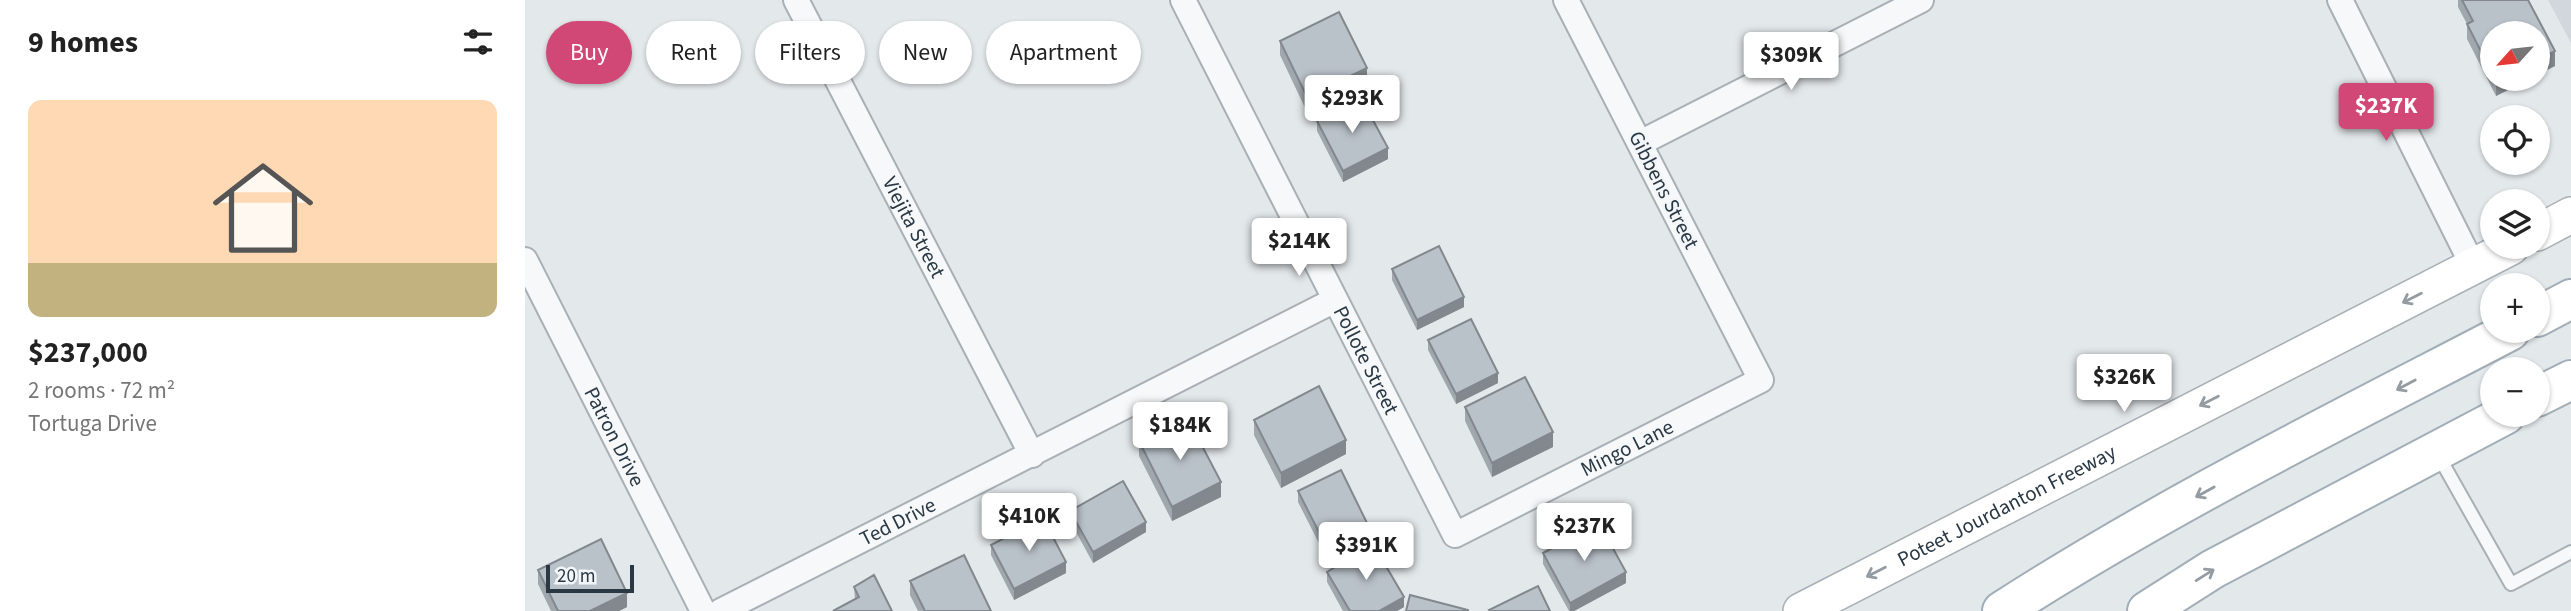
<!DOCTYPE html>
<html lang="en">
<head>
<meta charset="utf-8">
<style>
	body { margin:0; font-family:"Source Sans 3",sans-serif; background:#f2f2f2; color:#222; height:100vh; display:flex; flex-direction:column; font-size:26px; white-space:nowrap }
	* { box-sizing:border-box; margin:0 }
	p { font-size:23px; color:#767676 }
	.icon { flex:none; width:38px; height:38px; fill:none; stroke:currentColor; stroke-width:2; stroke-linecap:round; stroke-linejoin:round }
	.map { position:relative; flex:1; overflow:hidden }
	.drawer { display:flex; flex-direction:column; background:#fff; width:525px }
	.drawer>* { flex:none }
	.top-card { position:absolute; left:21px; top:21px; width:665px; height:63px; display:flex; gap:14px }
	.needle { width:46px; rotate:243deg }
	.buttons { position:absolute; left:1955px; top:21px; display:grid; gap:14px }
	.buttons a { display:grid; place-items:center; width:70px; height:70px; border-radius:50%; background:#fff; box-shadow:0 2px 5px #0004; font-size:35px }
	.scale { position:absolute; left:21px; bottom:18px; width:88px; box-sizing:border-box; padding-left:7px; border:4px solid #2a3844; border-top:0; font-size:19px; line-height:24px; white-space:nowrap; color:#2a3844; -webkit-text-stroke:5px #f3f6f8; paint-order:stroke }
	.price { position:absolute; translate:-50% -60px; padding:0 16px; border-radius:7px; background:#fff; color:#222; font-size:23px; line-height:46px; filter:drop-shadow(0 2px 4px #0008) }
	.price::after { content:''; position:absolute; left:50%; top:42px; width:21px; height:16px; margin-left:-10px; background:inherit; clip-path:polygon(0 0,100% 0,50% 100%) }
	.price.active { background:#d14775; color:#fff }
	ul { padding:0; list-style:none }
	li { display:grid; align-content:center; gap:14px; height:371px; padding:0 28px }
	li+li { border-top:2px solid #e0e0e0 }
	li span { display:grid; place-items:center; height:217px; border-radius:14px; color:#555 }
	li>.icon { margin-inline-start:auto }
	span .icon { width:126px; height:126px; fill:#fffc; stroke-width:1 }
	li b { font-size:30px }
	h2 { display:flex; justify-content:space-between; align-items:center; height:84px; padding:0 28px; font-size:30px }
	.pill { padding:0 24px; border-radius:32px; background:#fff; box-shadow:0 2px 5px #0004; font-size:24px; line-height:63px }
	.pill.active { background:#d14775; color:#fff }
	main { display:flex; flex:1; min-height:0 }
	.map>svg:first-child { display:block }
	.built { fill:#d1d7dd }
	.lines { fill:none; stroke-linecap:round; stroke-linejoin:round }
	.lane-casing { stroke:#a8b0b6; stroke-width:16 }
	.street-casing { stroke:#a8b0b6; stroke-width:28 }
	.secondary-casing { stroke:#a8b0b6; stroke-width:38 }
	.primary-casing { stroke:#a2aeb7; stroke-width:42 }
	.lane { stroke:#f6f8f9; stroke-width:12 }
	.street { stroke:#f6f8f9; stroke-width:24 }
	.secondary { stroke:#fff; stroke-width:35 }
	.primary { stroke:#fff; stroke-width:38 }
	.wall { fill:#a0a7ad }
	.shaded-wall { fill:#82888d }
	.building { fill:#bac2c9; stroke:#82888d; stroke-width:2 }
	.oneway { stroke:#949ca2 }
	.labels { text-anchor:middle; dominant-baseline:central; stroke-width:5; stroke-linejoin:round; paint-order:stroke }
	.street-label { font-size:21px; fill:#2a3844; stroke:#f3f6f8 }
</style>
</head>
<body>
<main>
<section class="drawer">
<h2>9 homes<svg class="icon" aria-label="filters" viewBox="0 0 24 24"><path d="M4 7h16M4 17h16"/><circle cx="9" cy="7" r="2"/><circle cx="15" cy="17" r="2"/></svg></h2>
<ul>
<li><span style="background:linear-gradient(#ffd9b3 75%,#c2b280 0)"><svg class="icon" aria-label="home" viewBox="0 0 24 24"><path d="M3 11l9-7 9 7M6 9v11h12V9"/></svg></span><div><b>$237,000</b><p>2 rooms · 72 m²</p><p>Tortuga Drive</p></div></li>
</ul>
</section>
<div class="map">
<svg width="2046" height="611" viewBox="0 0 2046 611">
	<rect width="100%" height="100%" fill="#e3e8eb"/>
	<path class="built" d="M 2024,0 L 2046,0 L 2046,43 L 2023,0 Z"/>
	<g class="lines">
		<g class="lane-casing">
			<path id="lane" d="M 1913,455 L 1986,584 L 2046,552"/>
		</g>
		<g class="street-casing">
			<g id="street">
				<path id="s1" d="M 271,0 L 507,455"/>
				<path id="s2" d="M 658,0 L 930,535 L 1236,380 L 1041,0"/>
				<path d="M 1815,0 L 1948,266"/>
				<path d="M 1115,143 L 1396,0"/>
				<path id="s3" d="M 0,260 L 178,611"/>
				<path id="s4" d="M 196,611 L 810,300"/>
			</g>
		</g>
		<g class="secondary-casing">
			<g id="secondary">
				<path d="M 2012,233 L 2046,215"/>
				<path id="s5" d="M 1276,611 L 1986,247"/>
			</g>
		</g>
		<g class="primary-casing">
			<path id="primary" d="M 2012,317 L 2046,299
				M 2012,397 L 2046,380
				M 1477,611 C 1640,506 1814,420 1985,331
				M 1622,611 L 1688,569 L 1980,415"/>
		</g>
		<use href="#lane" class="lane"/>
		<use href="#street" class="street"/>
		<use href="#secondary" class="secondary"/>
		<use href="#primary" class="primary"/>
	</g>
	<path class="wall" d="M 1933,0 L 2003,0 L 2030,66 L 2012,75 L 2012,33 L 1967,33 L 1967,79 L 2005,79 L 1971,96 L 1942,39 L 1942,24 L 1933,7 Z
		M 755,41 L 842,82 L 782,112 L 755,55 Z
		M 792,121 L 863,159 L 818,182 L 792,131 Z
		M 867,269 L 939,307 L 892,330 L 867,280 Z
		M 903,340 L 973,383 L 931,404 L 903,350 Z
		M 940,407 L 1028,447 L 967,477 L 940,421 Z
		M 729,420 L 821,454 L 756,488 L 729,435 Z
		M 614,441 L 696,497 L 647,521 L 614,456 Z
		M 773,491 L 843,535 L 801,557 L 773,502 Z
		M 545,511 L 621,532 L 568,563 L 545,521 Z
		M 466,545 L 541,573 L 489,600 L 466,555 Z
		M 1018,553 L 1101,583 L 1049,611 L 1044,611 L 1018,564 Z
		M 13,570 L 102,607 L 94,611 L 26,611 L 13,584 Z
		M 802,572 L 879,607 L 872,611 L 818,611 L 802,582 Z
		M 385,581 L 466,611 L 393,611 L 385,595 Z
		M 329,587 L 367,611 L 330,599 Z"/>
	<path class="shaded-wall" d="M 2030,51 L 2030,66 L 2012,75 L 2012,60 Z
		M 842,68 L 842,82 L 782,112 L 782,97 Z
		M 1977,79 L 2005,79 L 1971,96 L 1971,82 Z
		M 863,148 L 863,159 L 818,182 L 818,171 Z
		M 939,297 L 939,307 L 892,330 L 892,320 Z
		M 973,373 L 973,383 L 931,404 L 931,394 Z
		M 1028,432 L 1028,447 L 967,477 L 967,463 Z
		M 821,440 L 821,454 L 756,488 L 756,473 Z
		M 696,482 L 696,497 L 647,521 L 647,507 Z
		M 621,522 L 621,532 L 568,563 L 568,552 Z
		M 843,525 L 843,535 L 801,557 L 801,546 Z
		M 541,562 L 541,573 L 489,600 L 489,589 Z
		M 1101,572 L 1101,583 L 1049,611 L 1045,611 L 1045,603 Z
		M 102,593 L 102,607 L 94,611 L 65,611 Z
		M 879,597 L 879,607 L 872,611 L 854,611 Z"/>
	<path class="building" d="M 1937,0 L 2003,0 L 2030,51 L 2012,60 L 2012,33 L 1967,33 L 1967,73 L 1942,24 L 1948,21 Z
		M 814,12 L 842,68 L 782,97 L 755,41 Z
		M 836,98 L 863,148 L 818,171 L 792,121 Z
		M 914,246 L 939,297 L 892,320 L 867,269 Z
		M 946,319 L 973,373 L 931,394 L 903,340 Z
		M 1000,377 L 1028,432 L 967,463 L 940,407 Z
		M 794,386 L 821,440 L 756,473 L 729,420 Z
		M 662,417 L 696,482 L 647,507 L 614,441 Z
		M 816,470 L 843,525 L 801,546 L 773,491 Z
		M 598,481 L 621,522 L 568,552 L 545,511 Z
		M 518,518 L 541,562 L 489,589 L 466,545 Z
		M 1074,523 L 1101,572 L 1045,603 L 1018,553 Z
		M 76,539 L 102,593 L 65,611 L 33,611 L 13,570 Z
		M 848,544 L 879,597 L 854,611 L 825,611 L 802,572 Z
		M 439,555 L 466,611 L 400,611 L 385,581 Z
		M 349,575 L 367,611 L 308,611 L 334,597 L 329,587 Z
		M 1013,586 L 1025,611 L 965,611 L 964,610 Z
		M 885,595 L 943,610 L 943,611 L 881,611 Z"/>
	<defs><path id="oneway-shaft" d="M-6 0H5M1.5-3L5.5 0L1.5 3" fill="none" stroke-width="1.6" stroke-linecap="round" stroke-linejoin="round" transform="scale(1.75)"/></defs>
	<g class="oneway">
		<use href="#oneway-shaft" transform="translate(1887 298) rotate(153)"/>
		<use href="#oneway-shaft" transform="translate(1881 385) rotate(152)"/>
		<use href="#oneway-shaft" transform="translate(1684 401) rotate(153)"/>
		<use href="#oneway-shaft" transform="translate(1680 492) rotate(151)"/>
		<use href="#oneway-shaft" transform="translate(1351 572) rotate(153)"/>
		<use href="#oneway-shaft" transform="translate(1680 575) rotate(-32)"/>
	</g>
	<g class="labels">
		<g class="street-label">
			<text transform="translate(1139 190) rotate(63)">Gibbens Street</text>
			<text stroke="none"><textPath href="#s1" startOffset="256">Viejita Street</textPath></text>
			<text stroke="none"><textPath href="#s2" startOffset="404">Pollote Street</textPath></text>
			<text stroke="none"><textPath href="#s3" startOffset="198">Patron Drive</textPath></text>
			<text stroke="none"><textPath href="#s2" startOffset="793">Mingo Lane</textPath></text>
			<text stroke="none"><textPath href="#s5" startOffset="231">Poteet Jourdanton Freeway</textPath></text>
			<text stroke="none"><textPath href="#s4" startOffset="198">Ted Drive</textPath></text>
		</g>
	</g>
</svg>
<div class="buttons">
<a><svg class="needle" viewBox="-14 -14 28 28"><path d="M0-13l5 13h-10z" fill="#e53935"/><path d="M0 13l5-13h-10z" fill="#767676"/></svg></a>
<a><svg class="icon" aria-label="locate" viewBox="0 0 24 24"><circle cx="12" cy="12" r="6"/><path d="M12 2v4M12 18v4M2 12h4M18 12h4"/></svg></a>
<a><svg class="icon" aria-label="layers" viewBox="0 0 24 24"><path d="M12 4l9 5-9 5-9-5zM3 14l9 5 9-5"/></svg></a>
<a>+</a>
<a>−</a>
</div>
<div class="scale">20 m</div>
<b class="price" style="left:1266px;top:92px">$309K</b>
<b class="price" style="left:827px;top:135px">$293K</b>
<b class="price active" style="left:1861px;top:143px">$237K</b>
<b class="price" style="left:774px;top:278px">$214K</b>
<b class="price" style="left:1599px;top:414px">$326K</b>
<b class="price" style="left:655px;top:462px">$184K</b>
<b class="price" style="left:504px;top:553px">$410K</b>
<b class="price" style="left:1059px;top:563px">$237K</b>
<b class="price" style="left:841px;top:582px">$391K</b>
<div class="top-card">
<a class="pill active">Buy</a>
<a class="pill">Rent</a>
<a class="pill">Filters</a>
<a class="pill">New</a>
<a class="pill">Apartment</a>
</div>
</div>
</main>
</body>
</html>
